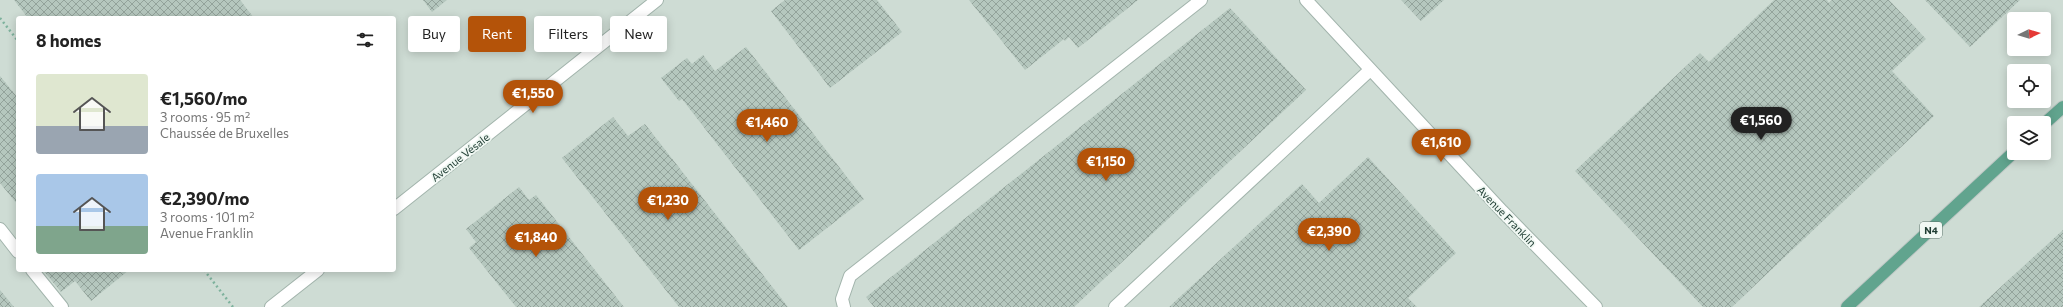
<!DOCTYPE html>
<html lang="en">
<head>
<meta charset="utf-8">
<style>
	body { margin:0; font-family:Commissioner,sans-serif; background:#f2f2f2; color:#222; height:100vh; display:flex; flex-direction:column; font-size:15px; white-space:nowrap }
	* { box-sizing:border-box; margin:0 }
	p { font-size:13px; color:#767676 }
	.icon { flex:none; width:22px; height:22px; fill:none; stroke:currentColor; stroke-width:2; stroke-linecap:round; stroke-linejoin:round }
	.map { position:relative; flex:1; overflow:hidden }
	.sheet { position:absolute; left:16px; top:16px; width:380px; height:256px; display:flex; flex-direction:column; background:#fff; border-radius:4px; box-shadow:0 2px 10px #0003 }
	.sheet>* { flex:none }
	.banner { position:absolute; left:408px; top:16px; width:380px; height:36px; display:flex; gap:8px }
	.needle { width:26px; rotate:85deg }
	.buttons { position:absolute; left:2007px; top:12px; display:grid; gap:8px }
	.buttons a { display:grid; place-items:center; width:44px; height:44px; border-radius:4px; background:#fff; box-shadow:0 2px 10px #0003; font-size:20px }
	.price { position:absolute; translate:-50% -34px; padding:0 9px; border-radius:14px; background:#b45309; color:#fff; font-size:13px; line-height:26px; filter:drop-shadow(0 1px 2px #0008) }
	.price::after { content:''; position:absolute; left:50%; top:24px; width:12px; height:9px; margin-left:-6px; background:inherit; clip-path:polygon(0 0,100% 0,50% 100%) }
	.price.current { background:#222; color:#fff }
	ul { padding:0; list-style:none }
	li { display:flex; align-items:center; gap:12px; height:100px; padding:0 20px }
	li span { display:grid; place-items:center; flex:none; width:112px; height:80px; border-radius:4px; color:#555 }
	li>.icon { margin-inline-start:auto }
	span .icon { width:48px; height:48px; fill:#fffc; stroke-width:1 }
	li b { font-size:17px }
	h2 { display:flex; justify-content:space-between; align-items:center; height:48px; padding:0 20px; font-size:17px }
	.chip { padding:0 14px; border-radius:4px; background:#fff; box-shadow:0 2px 10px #0003; font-size:14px; line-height:36px }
	.chip.current { background:#b45309; color:#fff }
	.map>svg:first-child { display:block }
	.built { fill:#cedcd4; fill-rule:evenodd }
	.building { fill:url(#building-cross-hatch) }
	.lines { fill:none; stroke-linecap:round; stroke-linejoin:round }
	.minor-casing { stroke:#a2b4ac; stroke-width:14 }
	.major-casing { stroke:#c0c9c6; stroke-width:14 }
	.path { stroke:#7eb29d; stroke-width:2.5; stroke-dasharray:2 3; stroke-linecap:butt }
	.minor { stroke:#fff; stroke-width:12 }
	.major { stroke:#61a48e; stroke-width:12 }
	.labels { text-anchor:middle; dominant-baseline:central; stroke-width:3.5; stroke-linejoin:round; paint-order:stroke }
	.shield { fill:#f0f8f3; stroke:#5e756d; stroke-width:1 }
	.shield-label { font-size:10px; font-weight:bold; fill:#1f3d33 }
	.street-label { font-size:11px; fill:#1f3d33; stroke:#f0f8f3 }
</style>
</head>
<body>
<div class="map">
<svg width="2063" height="307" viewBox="0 0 2063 307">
	<defs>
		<pattern id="building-cross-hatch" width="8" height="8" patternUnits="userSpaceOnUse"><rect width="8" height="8" fill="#b5c7be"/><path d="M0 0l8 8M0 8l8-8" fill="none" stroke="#93a39b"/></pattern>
	</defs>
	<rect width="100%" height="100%" fill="#e0ece5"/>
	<path class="built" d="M 0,0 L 2063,0 L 2063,307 L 0,307 ZM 18,18 L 394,18 L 394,270 L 18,270 ZM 2014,19 L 2044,19 L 2044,49 L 2014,49 ZM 2014,71 L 2044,71 L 2044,101 L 2014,101 ZM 2014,123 L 2044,123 L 2044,153 L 2014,153 Z"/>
	<path class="building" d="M 14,0 L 240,0 L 254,18 L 28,18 Z
		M 423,0 L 447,0 L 432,12 Z
		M 785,0 L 877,0 L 902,32 L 830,88 L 771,11 Z
		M 969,0 L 1138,0 L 1078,48 L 1069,37 L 1065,41 L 1064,39 L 1025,70 Z
		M 1401,0 L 1444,0 L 1421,21 Z
		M 1774,0 L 1827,0 L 1829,3 L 1832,0 L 1889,0 L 1926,39 L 1892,71 L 1934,116 L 1732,307 L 1703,307 L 1575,171 L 1700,53 L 1709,62 Z
		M 1925,0 L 2020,0 L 1970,47 Z
		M 1230,8 L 1306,90 L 1074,307 L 874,307 L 866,297 Z
		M 746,47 L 864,199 L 799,250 L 682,99 L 679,101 L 661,78 L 687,58 L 692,64 L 703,55 L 715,71 Z
		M 0,76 L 18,98 L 18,205 L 0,183 Z
		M 613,117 L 628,136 L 645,124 L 788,307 L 679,307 L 562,158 Z
		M 1368,157 L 1456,253 L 1408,298 L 1417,307 L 1169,307 L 1302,184 L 1319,203 Z
		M 519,187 L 529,200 L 536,195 L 624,307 L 516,307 L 469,248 L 476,242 L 466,229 Z
		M 2063,230 L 2063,307 L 1979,307 Z
		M 43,270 L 129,270 L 91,301 L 75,281 L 61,292 Z
		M 0,290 L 14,307 L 0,307 Z"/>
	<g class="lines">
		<g class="minor-casing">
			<path id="minor" d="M 1306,0 L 1502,211 L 1596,307
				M 394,209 L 657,0
				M 0,229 L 18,252
				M 32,270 L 62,307
				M 271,307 L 318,270
				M 844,307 L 842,299 L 850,276 L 1201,0
				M 1115,307 L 1370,70"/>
		</g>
		<g class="major-casing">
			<path id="major" d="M 2044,124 L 2063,107
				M 1847,307 L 2014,152"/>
		</g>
		<path class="path" d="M 0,18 L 18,41
			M 204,270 L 233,307"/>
		<use href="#minor" class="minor"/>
		<use href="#major" class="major"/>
	</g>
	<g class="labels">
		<rect class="shield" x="1920" y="222" width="22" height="16" rx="3"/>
		<g class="shield-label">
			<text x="1931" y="230">N4</text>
		</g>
		<g class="street-label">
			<text transform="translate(460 157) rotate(-38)">Avenue Vésale</text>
			<text transform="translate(1507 216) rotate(46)">Avenue Franklin</text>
		</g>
	</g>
</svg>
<div class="buttons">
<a><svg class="needle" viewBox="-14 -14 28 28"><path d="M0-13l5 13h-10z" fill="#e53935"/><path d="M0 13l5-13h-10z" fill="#767676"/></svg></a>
<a><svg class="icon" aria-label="locate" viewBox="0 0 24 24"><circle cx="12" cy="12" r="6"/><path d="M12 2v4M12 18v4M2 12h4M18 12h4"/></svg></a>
<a><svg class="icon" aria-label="layers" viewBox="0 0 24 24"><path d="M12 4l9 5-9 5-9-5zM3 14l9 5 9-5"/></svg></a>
</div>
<b class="price" style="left:533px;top:114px">€1,550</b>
<b class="price current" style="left:1761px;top:141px">€1,560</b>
<b class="price" style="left:767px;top:143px">€1,460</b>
<b class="price" style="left:1441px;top:163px">€1,610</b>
<b class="price" style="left:1106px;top:182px">€1,150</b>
<b class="price" style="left:668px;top:221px">€1,230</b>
<b class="price" style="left:1329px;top:252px">€2,390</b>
<b class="price" style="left:536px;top:258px">€1,840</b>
<div class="banner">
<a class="chip">Buy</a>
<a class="chip current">Rent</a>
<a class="chip">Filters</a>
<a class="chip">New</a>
</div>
<section class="sheet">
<h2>8 homes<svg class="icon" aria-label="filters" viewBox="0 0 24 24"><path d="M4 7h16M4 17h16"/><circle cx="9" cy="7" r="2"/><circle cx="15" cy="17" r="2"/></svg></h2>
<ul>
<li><span style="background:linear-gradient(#dfe7d0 65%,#9aa5b1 0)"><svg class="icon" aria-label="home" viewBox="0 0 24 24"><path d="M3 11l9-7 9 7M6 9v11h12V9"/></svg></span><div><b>€1,560/mo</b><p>3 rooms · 95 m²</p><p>Chaussée de Bruxelles</p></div></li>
<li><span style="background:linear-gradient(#a9c7e8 65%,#7fa58c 0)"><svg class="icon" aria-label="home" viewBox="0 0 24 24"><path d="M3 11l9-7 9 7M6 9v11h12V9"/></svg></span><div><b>€2,390/mo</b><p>3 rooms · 101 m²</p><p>Avenue Franklin</p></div></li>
</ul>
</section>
</div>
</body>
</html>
